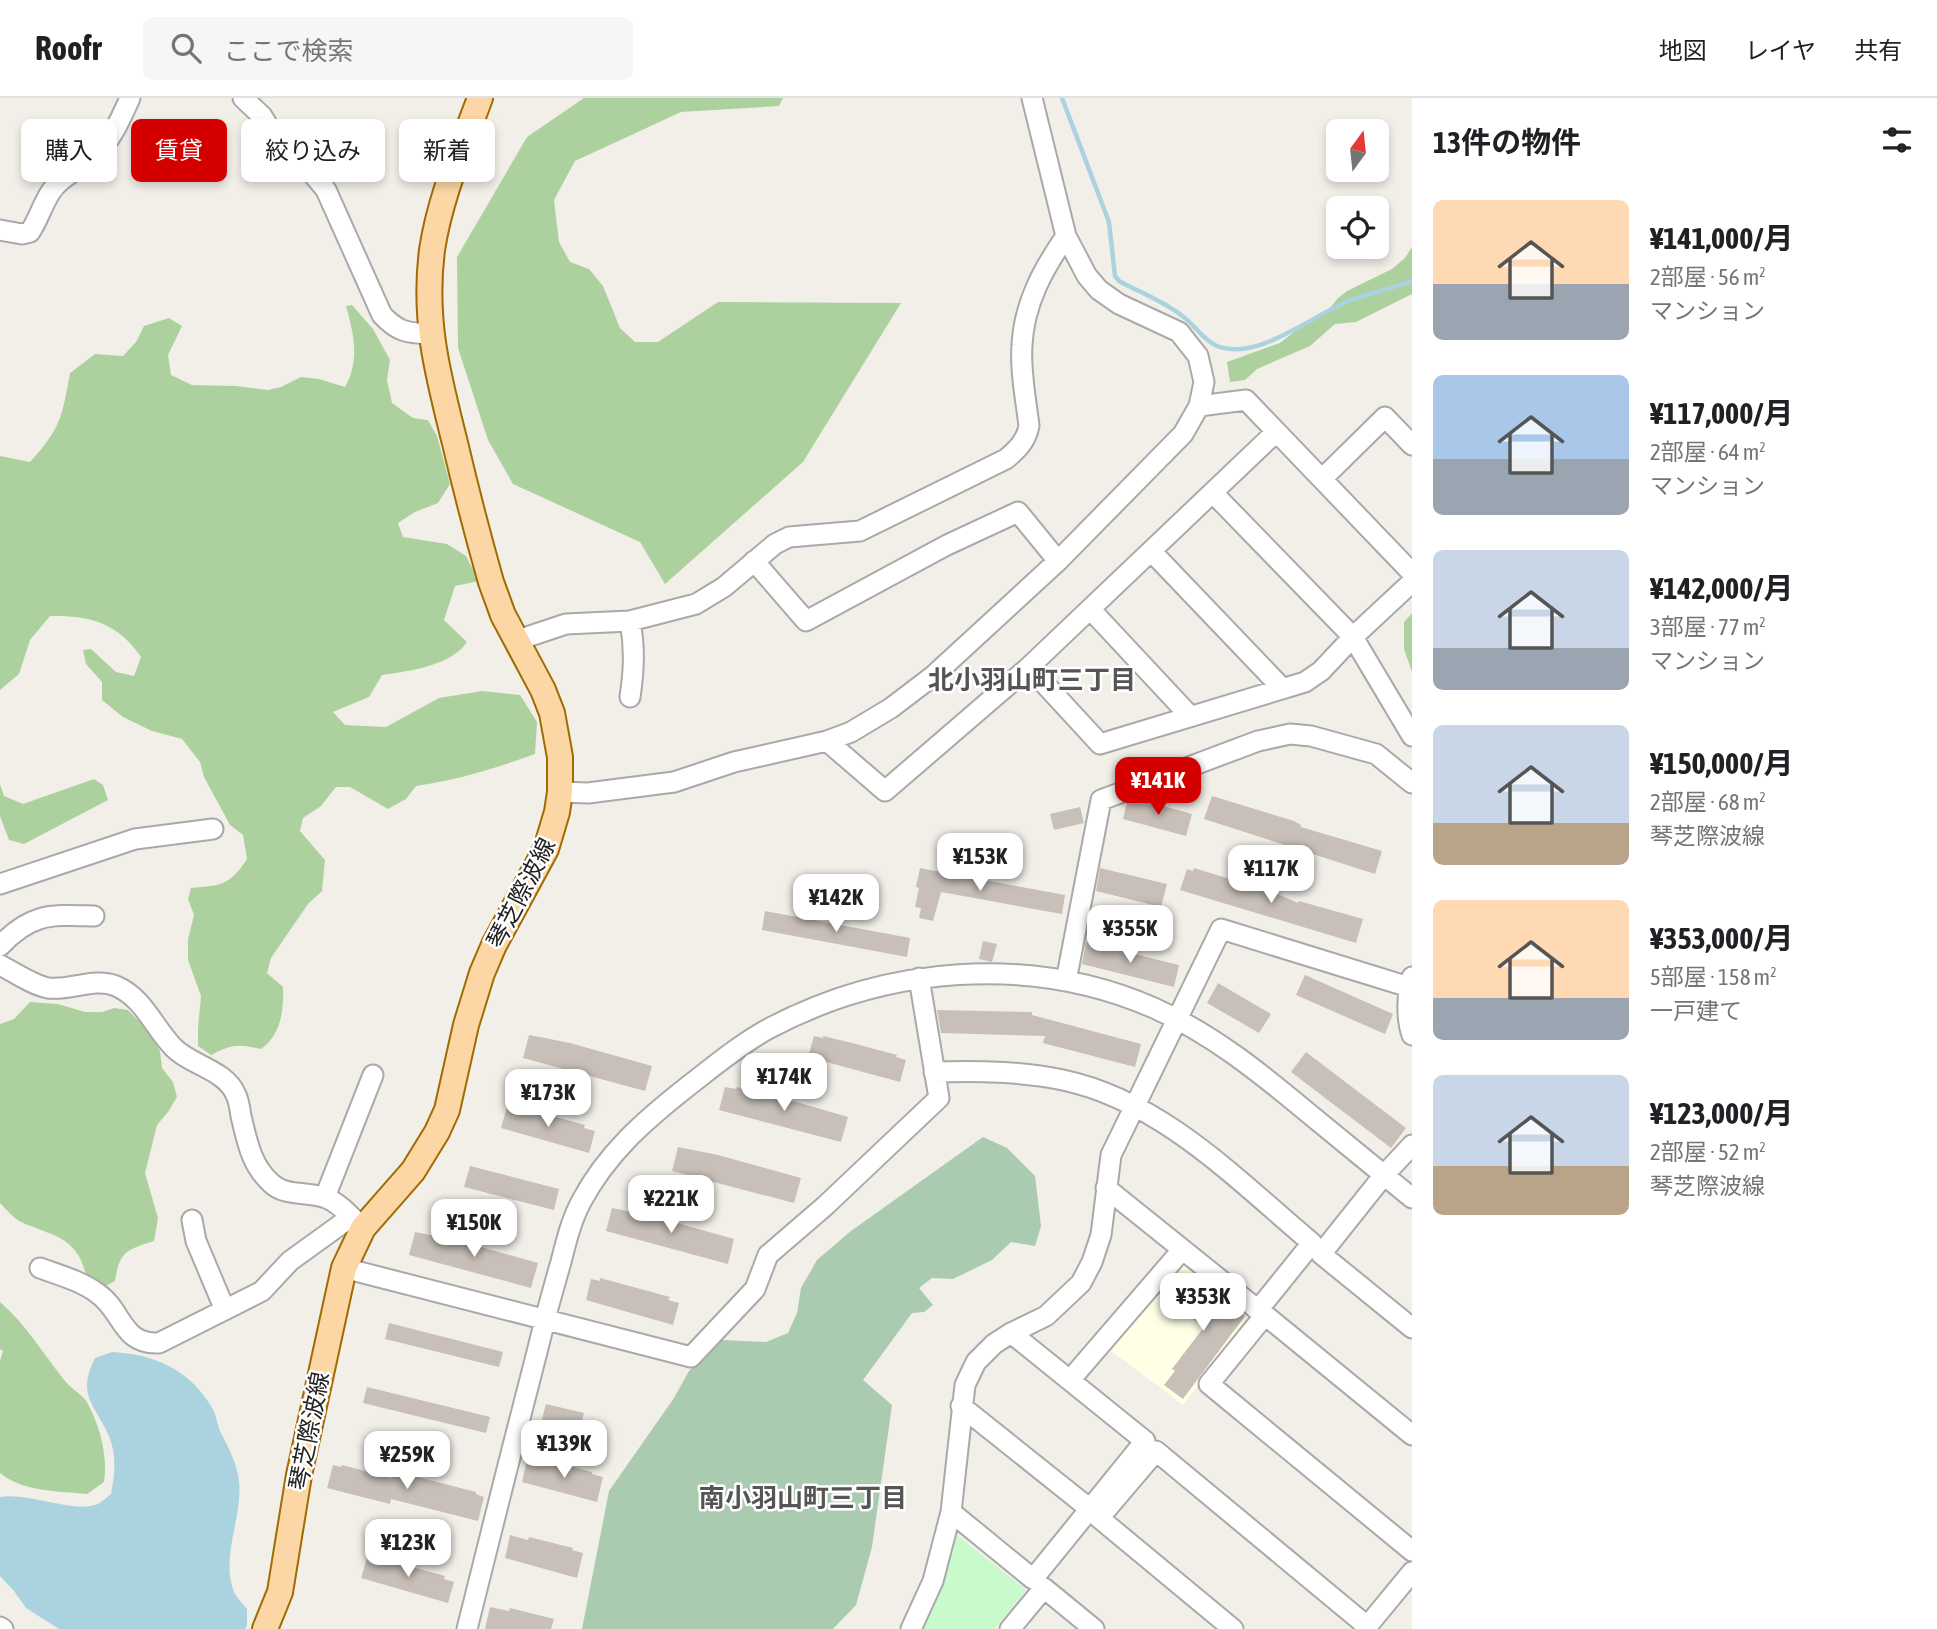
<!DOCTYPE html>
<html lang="ja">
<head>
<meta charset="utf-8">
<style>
	body { margin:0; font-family:"Asap Condensed","Noto Sans JP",sans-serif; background:#f6f6f6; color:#202124; height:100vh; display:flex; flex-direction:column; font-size:26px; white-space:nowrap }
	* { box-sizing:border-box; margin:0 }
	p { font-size:23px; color:#757577 }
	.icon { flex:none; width:38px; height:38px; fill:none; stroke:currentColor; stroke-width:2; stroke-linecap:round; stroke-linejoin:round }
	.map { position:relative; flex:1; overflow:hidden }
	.sheet { display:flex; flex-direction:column; background:#fff; width:525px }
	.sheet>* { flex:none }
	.banner { position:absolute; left:21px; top:21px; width:665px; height:63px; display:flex; gap:14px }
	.needle { width:46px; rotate:15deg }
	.controls { position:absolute; left:1326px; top:21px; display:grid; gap:14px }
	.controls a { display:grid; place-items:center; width:63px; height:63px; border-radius:10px; background:#fff; box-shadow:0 4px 10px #0003; font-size:35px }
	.price { position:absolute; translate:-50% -60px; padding:0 16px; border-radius:14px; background:#fff; color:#222; font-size:23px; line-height:46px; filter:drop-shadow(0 2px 4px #0008) }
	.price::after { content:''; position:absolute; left:50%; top:42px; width:21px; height:16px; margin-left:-10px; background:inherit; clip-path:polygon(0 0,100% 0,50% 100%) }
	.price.current { background:#d40000; color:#fff }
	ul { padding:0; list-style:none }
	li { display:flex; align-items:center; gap:21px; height:175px; padding:0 21px }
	li span { display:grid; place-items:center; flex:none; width:196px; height:140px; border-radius:10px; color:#555 }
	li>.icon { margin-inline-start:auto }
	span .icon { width:84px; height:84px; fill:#fffc; stroke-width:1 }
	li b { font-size:30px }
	h2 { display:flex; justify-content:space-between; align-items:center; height:84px; padding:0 21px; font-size:30px }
	.tag { padding:0 24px; border-radius:10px; background:#fff; box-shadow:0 4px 10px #0003; font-size:24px; line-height:63px }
	.tag.current { background:#d40000; color:#fff }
	header { display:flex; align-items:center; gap:42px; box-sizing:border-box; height:98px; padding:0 35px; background:#fff; border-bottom:2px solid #e0e0e0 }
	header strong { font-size:33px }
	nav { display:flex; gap:38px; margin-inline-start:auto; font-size:24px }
	.search { width:490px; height:63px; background:#f6f6f6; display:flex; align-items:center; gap:18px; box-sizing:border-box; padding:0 24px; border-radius:10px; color:#757577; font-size:26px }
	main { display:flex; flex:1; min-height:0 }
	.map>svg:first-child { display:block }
	.education { fill:#ffffe5 }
	.forest { fill:#add19e }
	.cemetery { fill:#aacbaf }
	.park { fill:#c8facc }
	.water { fill:#aad3df }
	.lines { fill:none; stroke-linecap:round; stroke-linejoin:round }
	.stream { stroke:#aad3df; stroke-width:4.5 }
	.building { fill:#c7bfb8 }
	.minor-casing { stroke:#a9a9a9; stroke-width:23 }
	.major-casing { stroke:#a06b00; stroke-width:28 }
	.minor { stroke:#fff; stroke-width:19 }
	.major { stroke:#fcd6a4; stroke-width:24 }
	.labels { text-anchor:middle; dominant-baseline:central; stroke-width:5; stroke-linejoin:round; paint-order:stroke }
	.street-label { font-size:24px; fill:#222; stroke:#fff }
	.neighbourhood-label { font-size:26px; font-weight:bold; fill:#555; stroke:#fff }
</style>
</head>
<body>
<header>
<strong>Roofr</strong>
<div class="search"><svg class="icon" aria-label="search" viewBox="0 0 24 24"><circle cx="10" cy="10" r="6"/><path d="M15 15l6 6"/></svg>ここで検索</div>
<nav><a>地図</a><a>レイヤ</a><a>共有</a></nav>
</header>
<main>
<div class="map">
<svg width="1412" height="1531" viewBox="0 0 1412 1531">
	<rect width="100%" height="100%" fill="#f2efe9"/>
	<path class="education" d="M 1182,1160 L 1253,1216 L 1183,1307 L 1106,1249 Z"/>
	<path class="forest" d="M 584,0 L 783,0 L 779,8 L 681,14 L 575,63 L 554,102 L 559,144 L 570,164 L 589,171 L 603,188 L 620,230 L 635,244 L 658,244 L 718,204 L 901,205 L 803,364 L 665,486 L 640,444 L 513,386 L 488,342 L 458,250 L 457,159 L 527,39 Z
		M 1412,149 L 1412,196 L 1356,224 L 1335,226 L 1310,248 L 1257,271 L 1245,282 L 1230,284 L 1227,264 L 1280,245 L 1308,223 L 1325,216 L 1338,200 L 1347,193 L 1392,171 L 1405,160 Z
		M 352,207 L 373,231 L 390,262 L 387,282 L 392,305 L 413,320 L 428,322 L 437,338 L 450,386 L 438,405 L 415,414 L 398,425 L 403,439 L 447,446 L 466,458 L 479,483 L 455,488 L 444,522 L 467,544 C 451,568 409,573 382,577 L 369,599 L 333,614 L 345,627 L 386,629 L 439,600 L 482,593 L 520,597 L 537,624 L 535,656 C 496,670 458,682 416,688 L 406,701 L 388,711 L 350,689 L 336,689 L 321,708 L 303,720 L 300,733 L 325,762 L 322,793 L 308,806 L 271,860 L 267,875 L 283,889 C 284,912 281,937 261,951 C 238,946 232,946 211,957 L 198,948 L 198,930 L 201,898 L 188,862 L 188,841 L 194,817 L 188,801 L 191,790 C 222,787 229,788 247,761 L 243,737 L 230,727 L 204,679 L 200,664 L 182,641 L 152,633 L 123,619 L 102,602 L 102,584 L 86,566 L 83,552 L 91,551 L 116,574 L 134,578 L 141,559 C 118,525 90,517 50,518 L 30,542 L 19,576 L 0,592 L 0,358 L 30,364 C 61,330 62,319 70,275 L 95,256 L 123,258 L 136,244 L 144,228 L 169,220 L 182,228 L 168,257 L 171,277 L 192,287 L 236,288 L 268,292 L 281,289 L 301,279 L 319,281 L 345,289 C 360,262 354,237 346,208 Z
		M 1412,515 L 1412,574 L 1404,551 L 1404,524 Z
		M 94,681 L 103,687 L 108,702 L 24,746 L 9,742 L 0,718 L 0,686 L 4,698 L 23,706 Z
		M 30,904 L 58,906 L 85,914 L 102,914 L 114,910 L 128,912 L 150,935 L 160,953 L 162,970 L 173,984 L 177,999 L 168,1014 L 157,1027 L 145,1075 L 158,1120 L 154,1143 C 126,1152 120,1153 115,1183 L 104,1189 L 86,1177 C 77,1138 52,1138 21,1124 C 13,1120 6,1111 0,1105 L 0,926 L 14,921 Z
		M 0,1204 C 26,1226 44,1257 65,1283 C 72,1292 84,1297 88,1306 C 100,1329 108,1358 104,1384 L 87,1396 C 58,1393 23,1394 0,1375 L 0,1263 L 3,1253 L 0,1251 Z"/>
	<path class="cemetery" d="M 983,1039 L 1007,1050 L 1035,1078 L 1041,1128 L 1035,1148 L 1011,1144 L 992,1162 L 953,1181 L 932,1180 L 919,1190 L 933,1207 L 924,1214 L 912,1215 L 863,1282 L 892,1307 L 872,1449 L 856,1507 L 833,1531 L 582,1531 L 609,1393 L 674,1300 L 689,1273 L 722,1242 L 766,1244 L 788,1235 L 797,1215 L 801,1190 L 817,1162 L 851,1133 Z"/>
	<path class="park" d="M 950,1432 L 1026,1492 L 994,1531 L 914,1531 Z"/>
	<path class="water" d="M 112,1254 C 153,1256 189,1271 211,1308 C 216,1315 217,1325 220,1333 C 228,1349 237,1365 239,1383 C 243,1420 220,1458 234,1494 C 237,1500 243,1506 247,1511 L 247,1528 L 245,1531 L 59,1531 L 26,1510 L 14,1493 L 0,1478 L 0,1399 C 29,1394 74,1416 98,1406 C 102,1404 107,1399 111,1396 C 115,1375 117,1356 108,1336 C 93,1304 77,1297 95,1260 Z"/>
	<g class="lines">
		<path class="stream" d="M 1062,0 L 1109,124 L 1115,178 L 1119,183 C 1139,194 1163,203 1181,217 C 1193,225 1204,243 1217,248 C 1259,264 1313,216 1351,202 C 1371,195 1392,190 1412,183"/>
	</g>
	<path class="building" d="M 1212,698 L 1294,723 L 1301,727 L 1301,729 L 1382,753 L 1375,776 L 1204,721 Z
		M 1138,701 L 1192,716 L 1186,738 L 1123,721 L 1127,705 Z
		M 1080,709 L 1084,725 L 1054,732 L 1050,716 Z
		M 920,770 L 1065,797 L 1062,816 L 941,794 L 933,823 L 919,820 L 921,810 L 915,809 L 919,790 L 916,789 Z
		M 1100,770 L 1167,786 L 1161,809 L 1096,793 Z
		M 1194,770 L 1275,795 L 1298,805 L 1299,803 L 1363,821 L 1356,845 L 1180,792 L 1187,771 L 1193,773 Z
		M 765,813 L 910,840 L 907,859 L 762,832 Z
		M 983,843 L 997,846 L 992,864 L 979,861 Z
		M 1086,844 L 1179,867 L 1174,889 L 1082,866 Z
		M 1305,877 L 1393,916 L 1385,936 L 1296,897 Z
		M 1218,885 L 1271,916 L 1259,935 L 1207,905 Z
		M 937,912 L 1032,914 L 1032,917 L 1141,946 L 1135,969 L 1043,945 L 1045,938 L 941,935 Z
		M 529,937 L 570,945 L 652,968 L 645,993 L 523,960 Z
		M 814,938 L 823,940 L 823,938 L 852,945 L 897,957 L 896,959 L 906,962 L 900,984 L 808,959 Z
		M 1306,954 L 1406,1030 L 1391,1050 L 1291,974 Z
		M 725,989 L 736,991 L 737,989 L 793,1003 L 848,1019 L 841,1044 L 719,1012 Z
		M 516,1008 L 585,1027 L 584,1030 L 595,1033 L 589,1055 L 501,1030 L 507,1009 L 515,1011 Z
		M 678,1049 L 718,1057 L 801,1080 L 794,1105 L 672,1073 Z
		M 470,1068 L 559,1091 L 554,1112 L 464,1089 Z
		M 612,1110 L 652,1118 L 734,1141 L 728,1166 L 606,1133 Z
		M 415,1134 L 456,1142 L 538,1165 L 531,1190 L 409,1157 Z
		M 1196,1178 L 1245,1218 L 1183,1301 L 1164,1287 L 1175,1273 L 1172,1271 L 1204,1229 L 1174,1207 Z
		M 600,1180 L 670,1199 L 668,1202 L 679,1205 L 673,1227 L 586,1202 L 591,1181 L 600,1183 Z
		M 389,1225 L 503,1254 L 499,1269 L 385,1241 Z
		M 367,1289 L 490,1319 L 486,1335 L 363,1305 Z
		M 546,1306 L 584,1315 L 579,1334 L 541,1325 Z
		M 548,1362 L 592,1374 L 592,1376 L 603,1379 L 597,1404 L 522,1384 L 526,1366 L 537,1368 L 539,1363 L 548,1365 Z
		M 333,1367 L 341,1369 L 342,1367 L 392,1380 L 393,1376 L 402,1378 L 402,1375 L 476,1394 L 476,1396 L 484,1399 L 478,1423 L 391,1401 L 390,1406 L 327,1390 Z
		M 510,1437 L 528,1442 L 529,1439 L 573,1450 L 572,1452 L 583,1455 L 577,1480 L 505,1460 Z
		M 376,1459 L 445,1478 L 444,1481 L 454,1484 L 448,1505 L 361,1480 L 367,1460 L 375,1462 Z
		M 490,1509 L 509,1513 L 510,1510 L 554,1521 L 551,1531 L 485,1531 Z"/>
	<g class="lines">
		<g class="minor-casing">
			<path id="minor" d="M 243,0 L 262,18 L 283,52 L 311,74 L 326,92 L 382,217 C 398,234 407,235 430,236
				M 0,132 L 22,136 L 30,134 C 38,122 42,108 50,95 C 60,79 78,72 92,60 C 111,44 120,22 130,0
				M 1199,308 L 1246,302 L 1412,475
				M 1322,381 L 1385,319 L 1412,347
				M 1213,395 L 1353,539 L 1412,638
				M 1152,454 L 1282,590
				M 754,463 L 806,523 L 947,447 L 1018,414 L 1058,463
				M 1091,512 L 1190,618
				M 630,523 C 635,550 634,572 630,599
				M 515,543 L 566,526 L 630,523 L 696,506 L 724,489 L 775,446 L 789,439 L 860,433 L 1006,361 C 1018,351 1026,343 1029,328 C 1026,302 1020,273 1022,247 C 1024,206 1043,171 1066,138
				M 1029,569 L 1100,646 L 1305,584 L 1321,573 L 1353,539 L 1412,484
				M 827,643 L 885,693 L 1029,569 L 1276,334
				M 560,694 L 588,695 L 674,684 L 734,664 L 827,643 L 851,634 L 891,610 L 933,578 L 1058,463 L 1183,336 L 1199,308 L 1204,284 L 1198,258 L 1179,234 L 1119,206 L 1099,192 L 1087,178 L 1066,138 L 1032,0
				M 0,786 L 135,741 L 213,731
				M 0,848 C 32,814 52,817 94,818
				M 0,867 C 14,874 32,887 48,890 C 71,893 94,879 116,888 C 144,900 154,930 174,950 C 192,968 226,972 236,997 C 239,1003 240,1012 241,1018 C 247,1043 251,1067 271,1085 C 285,1099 308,1093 326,1100 C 340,1105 352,1120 363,1130
				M 1412,879 C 1407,896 1406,920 1412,937
				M 1066,883 L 1101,702 L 1258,643 L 1290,636 L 1311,638 L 1376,656 L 1412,685
				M 934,974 C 978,973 1020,973 1063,982 C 1162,1003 1237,1082 1312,1145 L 1258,1212 L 1106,1090
				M 1412,1047 L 1384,1077 L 1321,1156 L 1412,1230
				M 325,1099 L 373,977
				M 192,1122 L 196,1143 L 225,1212
				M 40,1170 C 59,1177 81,1183 97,1195 C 123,1212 121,1247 159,1245 L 262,1193 L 290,1163 L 351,1119
				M 344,1170 L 691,1259 L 755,1191 L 768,1157 L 825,1108 L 939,1000 L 919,880
				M 1070,1282 L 1182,1152
				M 961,1308 L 1090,1411
				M 1412,1337 L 1265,1217 L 1209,1286 L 1412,1453
				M 951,1414 L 1033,1481 L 1145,1343 L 1011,1235
				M 0,1529 L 3,1531
				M 467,1531 C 490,1439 513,1346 537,1254 C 544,1224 552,1194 561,1164 C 566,1144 571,1123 581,1104 C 607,1055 644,1023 687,989 C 713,969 739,947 768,931 C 886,868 1030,856 1154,910 C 1212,936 1259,974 1307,1014 C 1342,1043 1377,1071 1412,1100
				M 911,1531 L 933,1483 L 951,1414 L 965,1287 L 976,1264 L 994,1246 L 1011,1235 L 1046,1218 L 1081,1185 L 1092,1164 L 1101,1137 L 1111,1057 L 1221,831 L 1409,889
				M 1010,1531 L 1044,1490 L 1094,1531
				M 1233,1531 L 1099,1420 L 1156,1353 L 1367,1528
				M 1365,1531 L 1412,1474"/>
		</g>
		<g class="major-casing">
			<path id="major" d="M 265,1531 L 280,1494 L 299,1377 L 344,1170 L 363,1130 L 413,1073 L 437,1034 L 447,1012 L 466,927 L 482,875 L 494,847 L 546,751 L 557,714 L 560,694 L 560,659 L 552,615 L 543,592 L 503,517 L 491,484 C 478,438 466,392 455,345 C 438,277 423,223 432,152 C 440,99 462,49 480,0"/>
		</g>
		<use href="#minor" class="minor"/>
		<use href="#major" class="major"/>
	</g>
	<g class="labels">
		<g class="street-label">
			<text transform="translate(521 795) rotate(-63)">琴芝際波線</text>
			<text transform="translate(309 1333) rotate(-79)">琴芝際波線</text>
		</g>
		<g class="neighbourhood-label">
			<text x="1032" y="582">北小羽山町三丁目</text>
			<text x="803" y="1400">南小羽山町三丁目</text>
		</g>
	</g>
</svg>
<div class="controls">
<a><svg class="needle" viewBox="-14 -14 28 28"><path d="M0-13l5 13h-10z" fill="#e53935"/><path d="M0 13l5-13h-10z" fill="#757577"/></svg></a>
<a><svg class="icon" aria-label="locate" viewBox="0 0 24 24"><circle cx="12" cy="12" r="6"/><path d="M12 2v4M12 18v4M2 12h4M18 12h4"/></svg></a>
</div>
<b class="price current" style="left:1158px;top:719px">¥141K</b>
<b class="price" style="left:980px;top:795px">¥153K</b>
<b class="price" style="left:1271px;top:807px">¥117K</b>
<b class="price" style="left:836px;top:836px">¥142K</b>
<b class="price" style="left:1130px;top:867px">¥355K</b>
<b class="price" style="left:784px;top:1015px">¥174K</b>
<b class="price" style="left:548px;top:1031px">¥173K</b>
<b class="price" style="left:671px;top:1137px">¥221K</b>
<b class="price" style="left:474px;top:1161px">¥150K</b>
<b class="price" style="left:1203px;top:1235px">¥353K</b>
<b class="price" style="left:564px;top:1382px">¥139K</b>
<b class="price" style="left:407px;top:1393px">¥259K</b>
<b class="price" style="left:408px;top:1481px">¥123K</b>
<div class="banner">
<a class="tag">購入</a>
<a class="tag current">賃貸</a>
<a class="tag">絞り込み</a>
<a class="tag">新着</a>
</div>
</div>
<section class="sheet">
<h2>13件の物件<svg class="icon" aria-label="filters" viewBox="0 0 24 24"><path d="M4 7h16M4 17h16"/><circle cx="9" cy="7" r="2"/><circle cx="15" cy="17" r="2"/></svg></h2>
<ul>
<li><span style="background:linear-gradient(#ffd9b3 60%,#9aa5b1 0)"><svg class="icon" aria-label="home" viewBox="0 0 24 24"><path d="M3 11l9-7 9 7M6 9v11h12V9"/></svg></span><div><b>¥141,000/月</b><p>2部屋 · 56 m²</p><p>マンション</p></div></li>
<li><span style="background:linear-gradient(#a9c7e8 60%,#9aa5b1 0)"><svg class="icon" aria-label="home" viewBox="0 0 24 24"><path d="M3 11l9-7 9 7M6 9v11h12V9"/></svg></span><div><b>¥117,000/月</b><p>2部屋 · 64 m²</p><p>マンション</p></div></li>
<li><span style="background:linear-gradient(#c9d6e8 70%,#9aa5b1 0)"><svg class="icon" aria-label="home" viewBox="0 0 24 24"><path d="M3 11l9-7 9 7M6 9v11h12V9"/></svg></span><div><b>¥142,000/月</b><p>3部屋 · 77 m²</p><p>マンション</p></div></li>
<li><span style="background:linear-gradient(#c9d6e8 70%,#b9a48a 0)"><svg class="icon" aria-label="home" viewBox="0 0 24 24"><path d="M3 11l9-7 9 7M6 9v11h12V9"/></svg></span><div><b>¥150,000/月</b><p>2部屋 · 68 m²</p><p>琴芝際波線</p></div></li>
<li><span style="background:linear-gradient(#ffd9b3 70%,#9aa5b1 0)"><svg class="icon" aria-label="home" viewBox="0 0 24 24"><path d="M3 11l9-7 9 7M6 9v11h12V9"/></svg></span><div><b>¥353,000/月</b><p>5部屋 · 158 m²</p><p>一戸建て</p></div></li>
<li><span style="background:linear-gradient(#c9d6e8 65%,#b9a48a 0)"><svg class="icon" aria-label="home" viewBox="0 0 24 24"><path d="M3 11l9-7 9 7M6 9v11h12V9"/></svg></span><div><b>¥123,000/月</b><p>2部屋 · 52 m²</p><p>琴芝際波線</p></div></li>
</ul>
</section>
</main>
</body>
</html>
